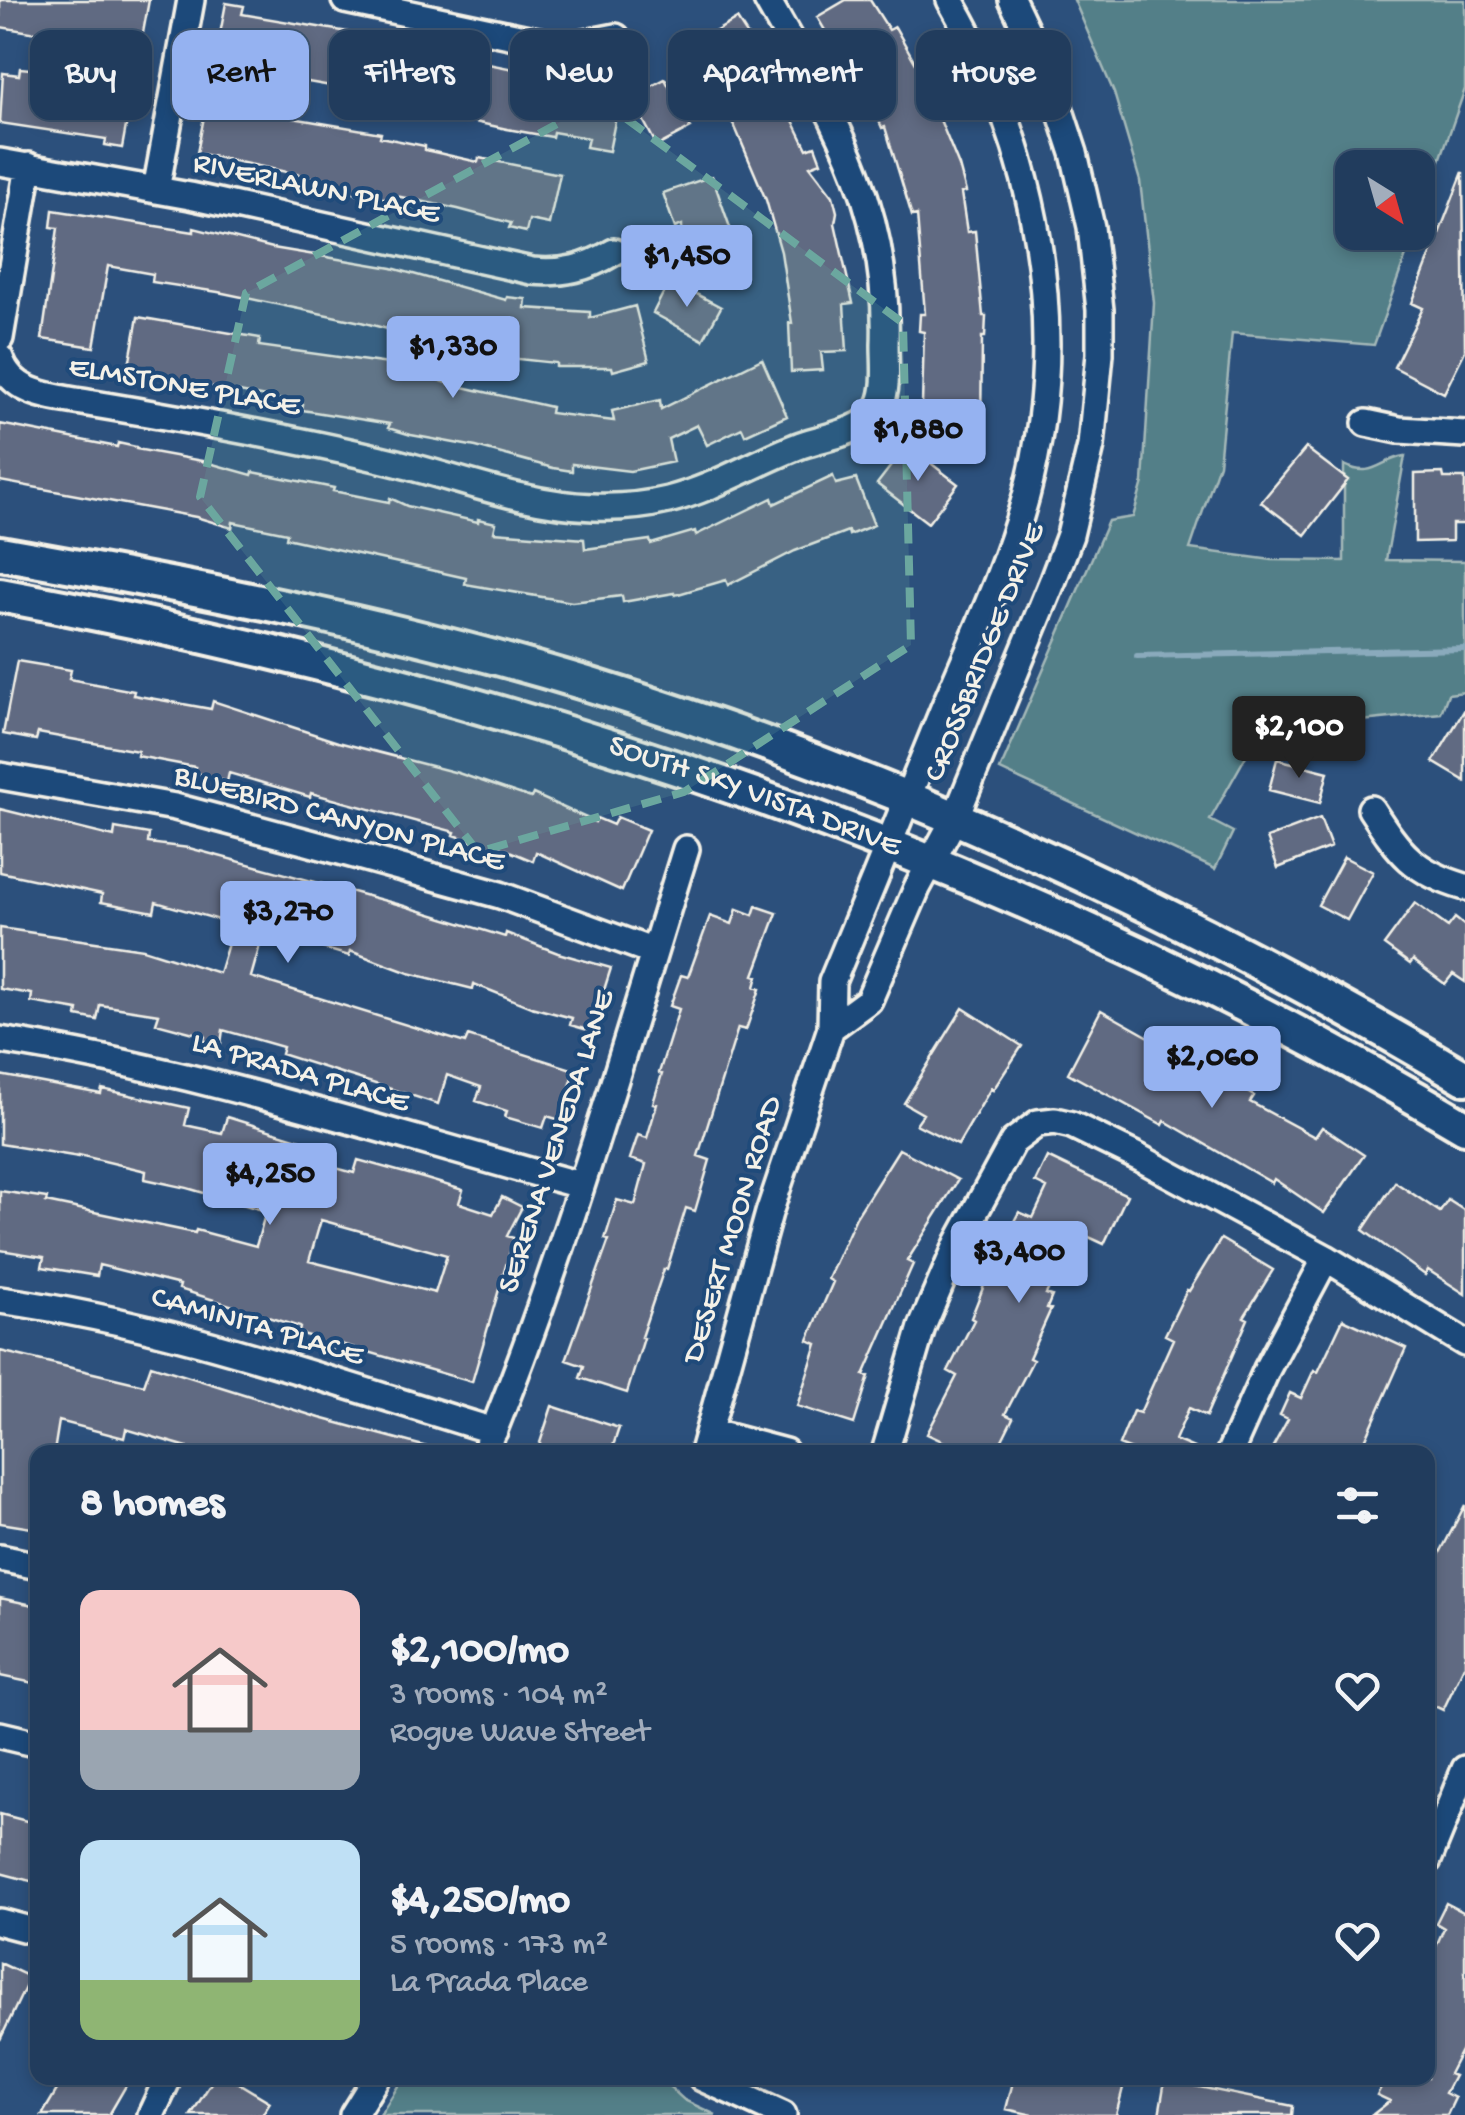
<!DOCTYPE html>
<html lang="en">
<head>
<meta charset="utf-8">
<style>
	body { margin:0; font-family:"Gochi Hand",sans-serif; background:#294363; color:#f1f3f6; height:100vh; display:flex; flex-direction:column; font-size:38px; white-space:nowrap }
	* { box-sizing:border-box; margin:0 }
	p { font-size:32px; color:#a2adbc }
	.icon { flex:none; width:55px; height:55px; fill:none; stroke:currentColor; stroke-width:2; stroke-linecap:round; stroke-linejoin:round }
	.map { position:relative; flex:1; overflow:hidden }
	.drawer { position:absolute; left:30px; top:1445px; width:1405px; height:640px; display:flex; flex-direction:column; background:#213c5d; border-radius:20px; box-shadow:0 5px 15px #0003,0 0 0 2px #3e5672 }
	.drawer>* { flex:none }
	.banner { position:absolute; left:30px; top:30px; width:1405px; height:90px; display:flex; gap:20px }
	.needle { width:65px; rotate:143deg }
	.fabs { position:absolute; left:1335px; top:150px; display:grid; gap:20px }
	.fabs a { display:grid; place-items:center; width:100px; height:100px; border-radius:20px; background:#213c5d; box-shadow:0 5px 15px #0003,0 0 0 2px #3e5672; font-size:50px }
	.price { position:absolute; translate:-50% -85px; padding:0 22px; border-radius:10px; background:#95b2f1; color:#111; font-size:32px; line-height:65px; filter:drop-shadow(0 2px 5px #0008) }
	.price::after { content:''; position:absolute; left:50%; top:60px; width:30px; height:22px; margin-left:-15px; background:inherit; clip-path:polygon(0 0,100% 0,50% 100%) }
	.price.on { background:#222; color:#fff }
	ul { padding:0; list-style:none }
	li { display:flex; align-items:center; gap:30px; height:250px; padding:0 50px }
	li span { display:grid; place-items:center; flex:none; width:280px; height:200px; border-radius:20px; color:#555 }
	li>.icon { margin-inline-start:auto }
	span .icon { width:120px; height:120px; fill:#fffc; stroke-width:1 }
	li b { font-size:42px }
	h2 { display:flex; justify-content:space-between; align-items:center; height:120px; padding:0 50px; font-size:42px }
	.chip { padding:0 35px; border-radius:20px; background:#213c5d; box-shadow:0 5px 15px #0003,0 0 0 2px #3e5672; font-size:35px; line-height:90px }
	.chip.on { background:#95b2f1; color:#111 }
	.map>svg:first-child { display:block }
	.green { fill:#537f88; stroke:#a4b8b8; stroke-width:2.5 }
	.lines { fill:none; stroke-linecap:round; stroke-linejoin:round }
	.stream { stroke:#8aaabc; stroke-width:6 }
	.building { fill:#606a82; stroke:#f4f1e8; stroke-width:2.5; fill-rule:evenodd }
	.minor-casing { stroke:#f4f1e8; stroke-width:32 }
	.major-casing { stroke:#f4f1e8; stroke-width:40 }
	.minor { stroke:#1f4a7a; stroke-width:25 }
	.major { stroke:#1f4a7a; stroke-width:32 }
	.marked { fill:#6ba79f; fill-opacity:0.2; stroke:#6ba79f; stroke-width:8; stroke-dasharray:20 12; stroke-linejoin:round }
	.labels { text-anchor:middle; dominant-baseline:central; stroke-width:8; stroke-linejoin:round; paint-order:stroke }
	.street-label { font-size:32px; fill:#f4f1e8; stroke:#1f4a7a }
</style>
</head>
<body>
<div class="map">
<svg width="1465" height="2115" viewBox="0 0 1465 2115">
	<rect width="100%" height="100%" fill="#2c507c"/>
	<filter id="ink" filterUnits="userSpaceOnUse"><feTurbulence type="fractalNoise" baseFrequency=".01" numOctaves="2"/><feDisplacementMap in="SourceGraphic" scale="20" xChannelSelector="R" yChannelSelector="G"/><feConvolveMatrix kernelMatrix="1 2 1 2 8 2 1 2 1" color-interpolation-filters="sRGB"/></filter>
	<g filter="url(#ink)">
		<path class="green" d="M 1074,0 L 1465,0 L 1465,89 L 1418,223 L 1418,168 L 1352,168 L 1352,232 L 1414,233 L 1374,345 L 1232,333 L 1219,464 L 1190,549 L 1272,560 L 1344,561 L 1344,465 C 1374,479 1379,460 1405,456 L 1386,560 L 1465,561 L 1465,692 L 1448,694 L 1441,713 L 1260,731 L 1210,820 L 1233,832 L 1215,869 L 1000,770 L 1108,521 L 1133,517 L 1143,482 L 1154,303 L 1140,181 L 1114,93 Z
			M 403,2078 L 660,2078 L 684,2100 L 716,2115 L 380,2115 Z"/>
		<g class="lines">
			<path class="stream" d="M 1137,656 L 1465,649"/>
		</g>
		<path class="building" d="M 0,0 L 149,0 L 122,148 L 105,145 L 106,139 L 0,123 L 3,73 L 19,75 L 20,68 L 41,70 L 41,77 L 96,86 L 104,44 L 0,27 Z
			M 846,0 L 870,0 L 889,30 L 895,27 L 920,71 L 959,166 L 966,192 L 961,193 L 967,232 L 975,231 L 983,316 L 986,316 L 985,337 L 982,337 L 981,434 L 973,433 L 972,444 L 921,442 L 924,332 L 919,331 L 920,314 L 925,314 L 917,215 L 912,216 L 885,127 L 882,128 L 874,109 L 870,111 L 852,68 L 849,71 L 817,17 Z
			M 226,3 L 244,6 L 242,14 L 348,32 L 404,46 L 406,39 L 424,43 L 423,46 L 467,55 L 468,60 L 603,87 L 602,93 L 620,97 L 609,151 L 586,147 L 588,138 L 553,132 L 552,137 L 507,129 L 392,104 L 364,95 L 365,92 L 251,72 L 245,110 L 381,133 L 380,137 L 425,146 L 425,150 L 478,162 L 479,158 L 560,174 L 549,224 L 529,220 L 526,232 L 509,228 L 511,223 L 458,209 L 396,196 L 395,200 L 331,189 L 333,182 L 197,153 Z
			M 737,19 L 772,73 L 764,78 L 782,105 L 785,104 L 807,149 L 815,146 L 821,162 L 810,166 L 833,196 L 837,212 L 835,223 L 853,303 L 844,304 L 847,351 L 821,352 L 823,370 L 791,372 L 789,323 L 792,323 L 781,252 L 766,200 L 735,127 L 687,48 Z
			M 665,79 L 691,128 L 657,146 L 631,97 Z
			M 1463,172 L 1465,351 L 1444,393 L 1394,367 L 1423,308 L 1412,303 Z
			M 712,176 L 733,236 L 736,236 L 737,274 L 684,275 L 682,225 L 675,228 L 663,193 Z
			M 53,210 L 194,232 L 194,228 L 273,248 L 392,268 L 506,300 L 507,297 L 526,299 L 525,308 L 590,312 L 590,318 L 635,306 L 649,361 L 613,371 L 612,367 L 556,367 L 556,363 L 490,356 L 361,322 L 218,292 L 152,282 L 153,274 L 108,266 L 94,347 L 42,339 L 58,228 L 51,227 Z
			M 670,280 L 721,307 L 703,340 L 653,313 Z
			M 138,317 L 260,338 L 259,346 L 396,365 L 450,384 L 551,407 L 550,413 L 614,421 L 612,411 L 660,400 L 661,409 L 762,359 L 787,416 L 745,435 L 742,428 L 707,445 L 697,425 L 668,439 L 673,462 L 630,471 L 572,464 L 572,471 L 553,468 L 476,447 L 411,435 L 388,428 L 390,424 L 302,410 L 303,404 L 128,371 Z
			M 0,424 L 117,447 L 118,443 L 136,447 L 136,449 L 202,461 L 252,475 L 253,472 L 334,488 L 333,491 L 389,502 L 390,498 L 407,506 L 478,522 L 478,519 L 496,523 L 494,532 L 584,539 L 585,549 L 650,540 L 651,544 L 695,531 L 696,535 L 772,498 L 774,504 L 833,476 L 836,484 L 856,479 L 874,525 L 849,535 L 848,531 L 795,551 L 728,585 L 726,580 L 675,595 L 674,593 L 623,602 L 622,596 L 572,602 L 465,584 L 466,578 L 286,538 L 287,533 L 233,522 L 232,528 L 196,517 L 0,481 Z
			M 907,445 L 958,484 L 928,523 L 877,484 Z
			M 1306,448 L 1348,480 L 1305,535 L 1261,502 Z
			M 1443,473 L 1444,478 L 1465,478 L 1464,524 L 1452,524 L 1452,541 L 1415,542 L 1415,474 Z
			M 17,661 L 71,670 L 69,679 L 134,691 L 133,695 L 211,709 L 213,701 L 338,742 L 458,773 L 531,798 L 533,794 L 595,822 L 597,818 L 613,825 L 617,817 L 648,830 L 622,891 L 536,852 L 533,861 L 500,847 L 499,851 L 454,835 L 455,832 L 311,793 L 310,797 L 229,773 L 227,782 L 193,772 L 195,767 L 137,756 L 138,751 L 38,733 L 36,740 L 3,734 Z
			M 1465,709 L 1465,781 L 1433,762 Z
			M 1277,759 L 1328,772 L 1320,803 L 1269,790 Z
			M 0,809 L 114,837 L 115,828 L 149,834 L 148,843 L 189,848 L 401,905 L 505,937 L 506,933 L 558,953 L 611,968 L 591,1031 L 570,1025 L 572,1018 L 531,1007 L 474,984 L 473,989 L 409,973 L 350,951 L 349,956 L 286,937 L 285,943 L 262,938 L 251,977 L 465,1043 L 468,1036 L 575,1070 L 560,1120 L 547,1116 L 543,1128 L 505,1117 L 507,1111 L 476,1101 L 481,1087 L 447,1075 L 438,1104 L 281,1054 L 283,1047 L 223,1030 L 221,1043 L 204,1041 L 205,1036 L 156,1023 L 159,1014 L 100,1005 L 97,1020 L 77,1016 L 78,1010 L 31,1002 L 32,994 L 0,989 L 0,928 L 143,949 L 219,973 L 234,924 L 156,902 L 154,912 L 101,902 L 102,894 L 0,872 Z
			M 1320,818 L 1331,847 L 1278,868 L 1267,838 Z
			M 1344,857 L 1373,872 L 1347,920 L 1318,905 Z
			M 1415,903 L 1448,927 L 1455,918 L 1465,926 L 1465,982 L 1453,974 L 1445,984 L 1413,960 L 1410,964 L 1384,945 Z
			M 756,906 L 777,913 L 754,975 L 758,976 L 755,987 L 760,989 L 746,1030 L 738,1028 L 698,1156 L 710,1160 L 695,1211 L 686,1208 L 667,1269 L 664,1269 L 641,1337 L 644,1338 L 627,1393 L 580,1378 L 584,1366 L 566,1360 L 609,1240 L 605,1239 L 617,1200 L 635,1205 L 646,1164 L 630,1159 L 638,1135 L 647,1138 L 657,1104 L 653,1103 L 662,1074 L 659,1073 L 679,1009 L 670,1006 L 681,975 L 688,977 L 710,916 L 732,924 L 737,909 L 753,915 Z
			M 963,1008 L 1022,1046 L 993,1090 L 991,1088 L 958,1145 L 916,1124 L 923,1114 L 904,1103 Z
			M 1101,1010 L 1254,1096 L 1250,1102 L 1315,1137 L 1322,1127 L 1364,1155 L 1324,1213 L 1274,1179 L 1272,1183 L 1165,1121 L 1163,1125 L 1068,1073 Z
			M 0,1075 L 101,1094 L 102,1089 L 189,1108 L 185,1125 L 222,1133 L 227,1117 L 311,1143 L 306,1160 L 354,1173 L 358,1160 L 423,1178 L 463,1190 L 459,1203 L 493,1214 L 502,1197 L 522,1207 L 507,1236 L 514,1238 L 472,1382 L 334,1342 L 332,1350 L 316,1345 L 316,1338 L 299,1333 L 300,1327 L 179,1289 L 180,1285 L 99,1265 L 97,1276 L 42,1267 L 44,1257 L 0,1250 L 0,1191 L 47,1198 L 46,1202 L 195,1233 L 196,1230 L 256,1246 L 266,1211 L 187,1188 L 145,1179 L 146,1171 L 79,1155 L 79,1157 L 0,1144 ZM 321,1220 L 447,1255 L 435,1293 L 309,1261 Z
			M 899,1149 L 958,1180 L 907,1261 L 913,1264 L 864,1375 L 869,1376 L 854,1424 L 797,1406 L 817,1344 L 808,1340 L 833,1282 L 828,1279 L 856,1217 Z
			M 1047,1157 L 1127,1195 L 1104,1244 L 1078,1232 L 1046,1294 L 1052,1296 L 1047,1308 L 1051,1309 L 1029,1358 L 1033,1360 L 1005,1414 L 1013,1418 L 996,1452 L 965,1452 L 927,1434 L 957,1376 L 948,1371 L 974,1320 L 971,1318 L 996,1255 L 1019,1212 L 1033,1218 L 1047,1188 L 1035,1182 Z
			M 1395,1182 L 1440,1212 L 1448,1200 L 1465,1211 L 1465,1294 L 1428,1270 L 1425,1275 L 1363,1230 Z
			M 1221,1239 L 1273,1270 L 1244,1317 L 1248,1319 L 1206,1416 L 1189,1408 L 1175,1440 L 1203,1452 L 1137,1452 L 1119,1445 L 1133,1411 L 1140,1413 L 1173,1339 L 1165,1335 L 1187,1290 L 1189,1291 Z
			M 1343,1319 L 1406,1348 L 1360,1452 L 1270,1452 L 1288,1419 L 1280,1415 L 1290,1393 L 1301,1398 L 1314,1370 L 1318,1372 Z
			M 0,1351 L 144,1385 L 151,1365 L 320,1418 L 427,1447 L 427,1452 L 186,1452 L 187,1447 L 126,1429 L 124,1438 L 59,1421 L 54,1452 L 38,1452 L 38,1529 L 0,1523 Z
			M 552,1406 L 619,1428 L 611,1452 L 537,1452 Z
			M 1465,1505 L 1465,1664 L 1443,1710 L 1428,1703 L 1428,1576 Z
			M 0,1598 L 38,1606 L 38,1684 L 0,1676 Z
			M 0,1814 L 38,1824 L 38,1883 L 0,1873 Z
			M 1446,1903 L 1465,1913 L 1465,2043 L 1449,2074 L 1454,2076 L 1445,2093 L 1455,2098 L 1447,2115 L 1372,2115 L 1390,2101 L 1377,2095 L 1386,2078 L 1428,2078 L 1428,1965 L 1444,1928 L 1436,1923 Z
			M 0,1963 L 30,1977 L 0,2040 Z
			M 64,2078 L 117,2078 L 127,2084 L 109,2115 L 42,2115 Z
			M 214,2078 L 230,2078 L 270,2102 L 262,2115 L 191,2115 Z
			M 1014,2078 L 1114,2078 L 1125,2080 L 1116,2115 L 1033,2115 L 1006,2109 Z
			M 1165,2080 L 1293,2106 L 1292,2115 L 1159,2115 Z"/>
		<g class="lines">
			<g class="minor-casing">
				<path id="minor" d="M 345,0 L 547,43 L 575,45 L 616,37
					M 0,162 L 190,196 L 532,271 C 563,274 587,268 614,252
					M 156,190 L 191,0
					M 0,338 L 29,166
					M 0,358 C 12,396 55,397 88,403 C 191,420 293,438 393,462 C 458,478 526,505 593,507 C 618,508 643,506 668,500 C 715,488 756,462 801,445 C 820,438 841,436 859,426 C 868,422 875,415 880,405 C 888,388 885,364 885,345 C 890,205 833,116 767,0
					M 1366,423 L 1399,430 L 1465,434
					M 0,776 L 175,807 L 307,842 L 500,895 L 654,952
					M 1371,809 C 1400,853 1413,872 1465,887
					M 831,1028 L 869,1000 L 917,888 L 956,816 L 1053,580 L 1070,535 L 1091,446 L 1100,354 L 1100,310 L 1091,227 L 1074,153 L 1050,80 L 1012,0
					M 0,1040 C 198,1070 387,1133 580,1185
					M 0,1300 C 169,1323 331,1382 494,1431
					M 709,1432 L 785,1452
					M 485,1452 C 565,1257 623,1051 686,849
					M 703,1452 L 769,1213 L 831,1028 L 832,982 C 870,891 907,799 944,708 C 973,639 1006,569 1026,496 C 1071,327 1037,149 950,0
					M 885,1452 L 922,1327 L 958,1243 L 1013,1142 L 1038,1123 L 1055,1121 L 1072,1125 L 1140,1158 L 1326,1258 L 1465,1343
					M 1230,1452 L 1267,1369 L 1326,1258
					M 0,1558 L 38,1566
					M 0,1735 L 38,1744
					M 1428,1860 L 1465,1769
					M 0,1922 L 38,1932
					M 702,2078 L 783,2115
					M 151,2115 L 168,2078
					M 353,2115 L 376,2078"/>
			</g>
			<g class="major-casing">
				<g id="major">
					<path d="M 0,553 C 199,588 398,626 591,685 C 899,779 1189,914 1465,1078"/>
					<path id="s1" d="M 0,595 C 515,690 1014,858 1465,1127"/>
				</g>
			</g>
			<use href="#minor" class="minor"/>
			<use href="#major" class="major"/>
		</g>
	</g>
	<path class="marked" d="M 601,100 L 903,323 L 911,645 L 684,792 L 478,852 L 200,497 L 246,293 Z"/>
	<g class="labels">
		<g class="street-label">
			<text transform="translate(316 190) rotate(12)">RIVERLAWN PLACE</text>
			<text transform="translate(184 388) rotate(10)">ELMSTONE PLACE</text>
			<text transform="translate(986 653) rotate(-68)">CROSSBRIDGE DRIVE</text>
			<text stroke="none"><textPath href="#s1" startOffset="782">SOUTH SKY VISTA DRIVE</textPath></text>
			<text transform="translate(339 820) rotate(15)">BLUEBIRD CANYON PLACE</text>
			<text transform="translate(300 1074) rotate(16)">LA PRADA PLACE</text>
			<text transform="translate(558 1142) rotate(-72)">SERENA VENEDA LANE</text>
			<text transform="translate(734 1230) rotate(-73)">DESERT MOON ROAD</text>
			<text transform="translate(257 1328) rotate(16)">CAMINITA PLACE</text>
		</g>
	</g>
</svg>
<div class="fabs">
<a><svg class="needle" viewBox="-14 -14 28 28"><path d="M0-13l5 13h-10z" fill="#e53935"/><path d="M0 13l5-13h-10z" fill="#a2adbc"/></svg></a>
</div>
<b class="price" style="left:687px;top:310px">$1,450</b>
<b class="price" style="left:453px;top:401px">$1,330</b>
<b class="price" style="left:918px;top:484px">$1,880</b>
<b class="price on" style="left:1299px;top:781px">$2,100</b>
<b class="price" style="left:288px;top:966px">$3,270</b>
<b class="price" style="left:1212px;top:1111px">$2,060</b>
<b class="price" style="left:270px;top:1228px">$4,250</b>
<b class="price" style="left:1019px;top:1306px">$3,400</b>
<div class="banner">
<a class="chip">Buy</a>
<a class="chip on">Rent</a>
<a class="chip">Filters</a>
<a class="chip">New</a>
<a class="chip">Apartment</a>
<a class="chip">House</a>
</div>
<section class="drawer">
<h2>8 homes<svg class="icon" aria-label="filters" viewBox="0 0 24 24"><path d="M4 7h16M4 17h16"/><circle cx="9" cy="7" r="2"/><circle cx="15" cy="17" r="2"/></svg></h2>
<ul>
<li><span style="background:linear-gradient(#f6c9c9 70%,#9aa5b1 0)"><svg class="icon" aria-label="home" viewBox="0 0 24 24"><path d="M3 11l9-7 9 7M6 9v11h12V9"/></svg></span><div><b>$2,100/mo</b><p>3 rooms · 104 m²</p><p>Rogue Wave Street</p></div><svg class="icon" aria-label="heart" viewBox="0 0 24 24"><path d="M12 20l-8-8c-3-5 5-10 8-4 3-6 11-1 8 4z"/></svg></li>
<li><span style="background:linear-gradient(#bfe0f5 70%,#8fb573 0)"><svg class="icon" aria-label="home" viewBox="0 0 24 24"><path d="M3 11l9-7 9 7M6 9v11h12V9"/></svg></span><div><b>$4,250/mo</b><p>5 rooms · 173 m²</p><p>La Prada Place</p></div><svg class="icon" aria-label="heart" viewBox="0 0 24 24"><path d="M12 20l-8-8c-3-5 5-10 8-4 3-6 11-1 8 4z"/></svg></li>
</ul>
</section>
</div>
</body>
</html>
